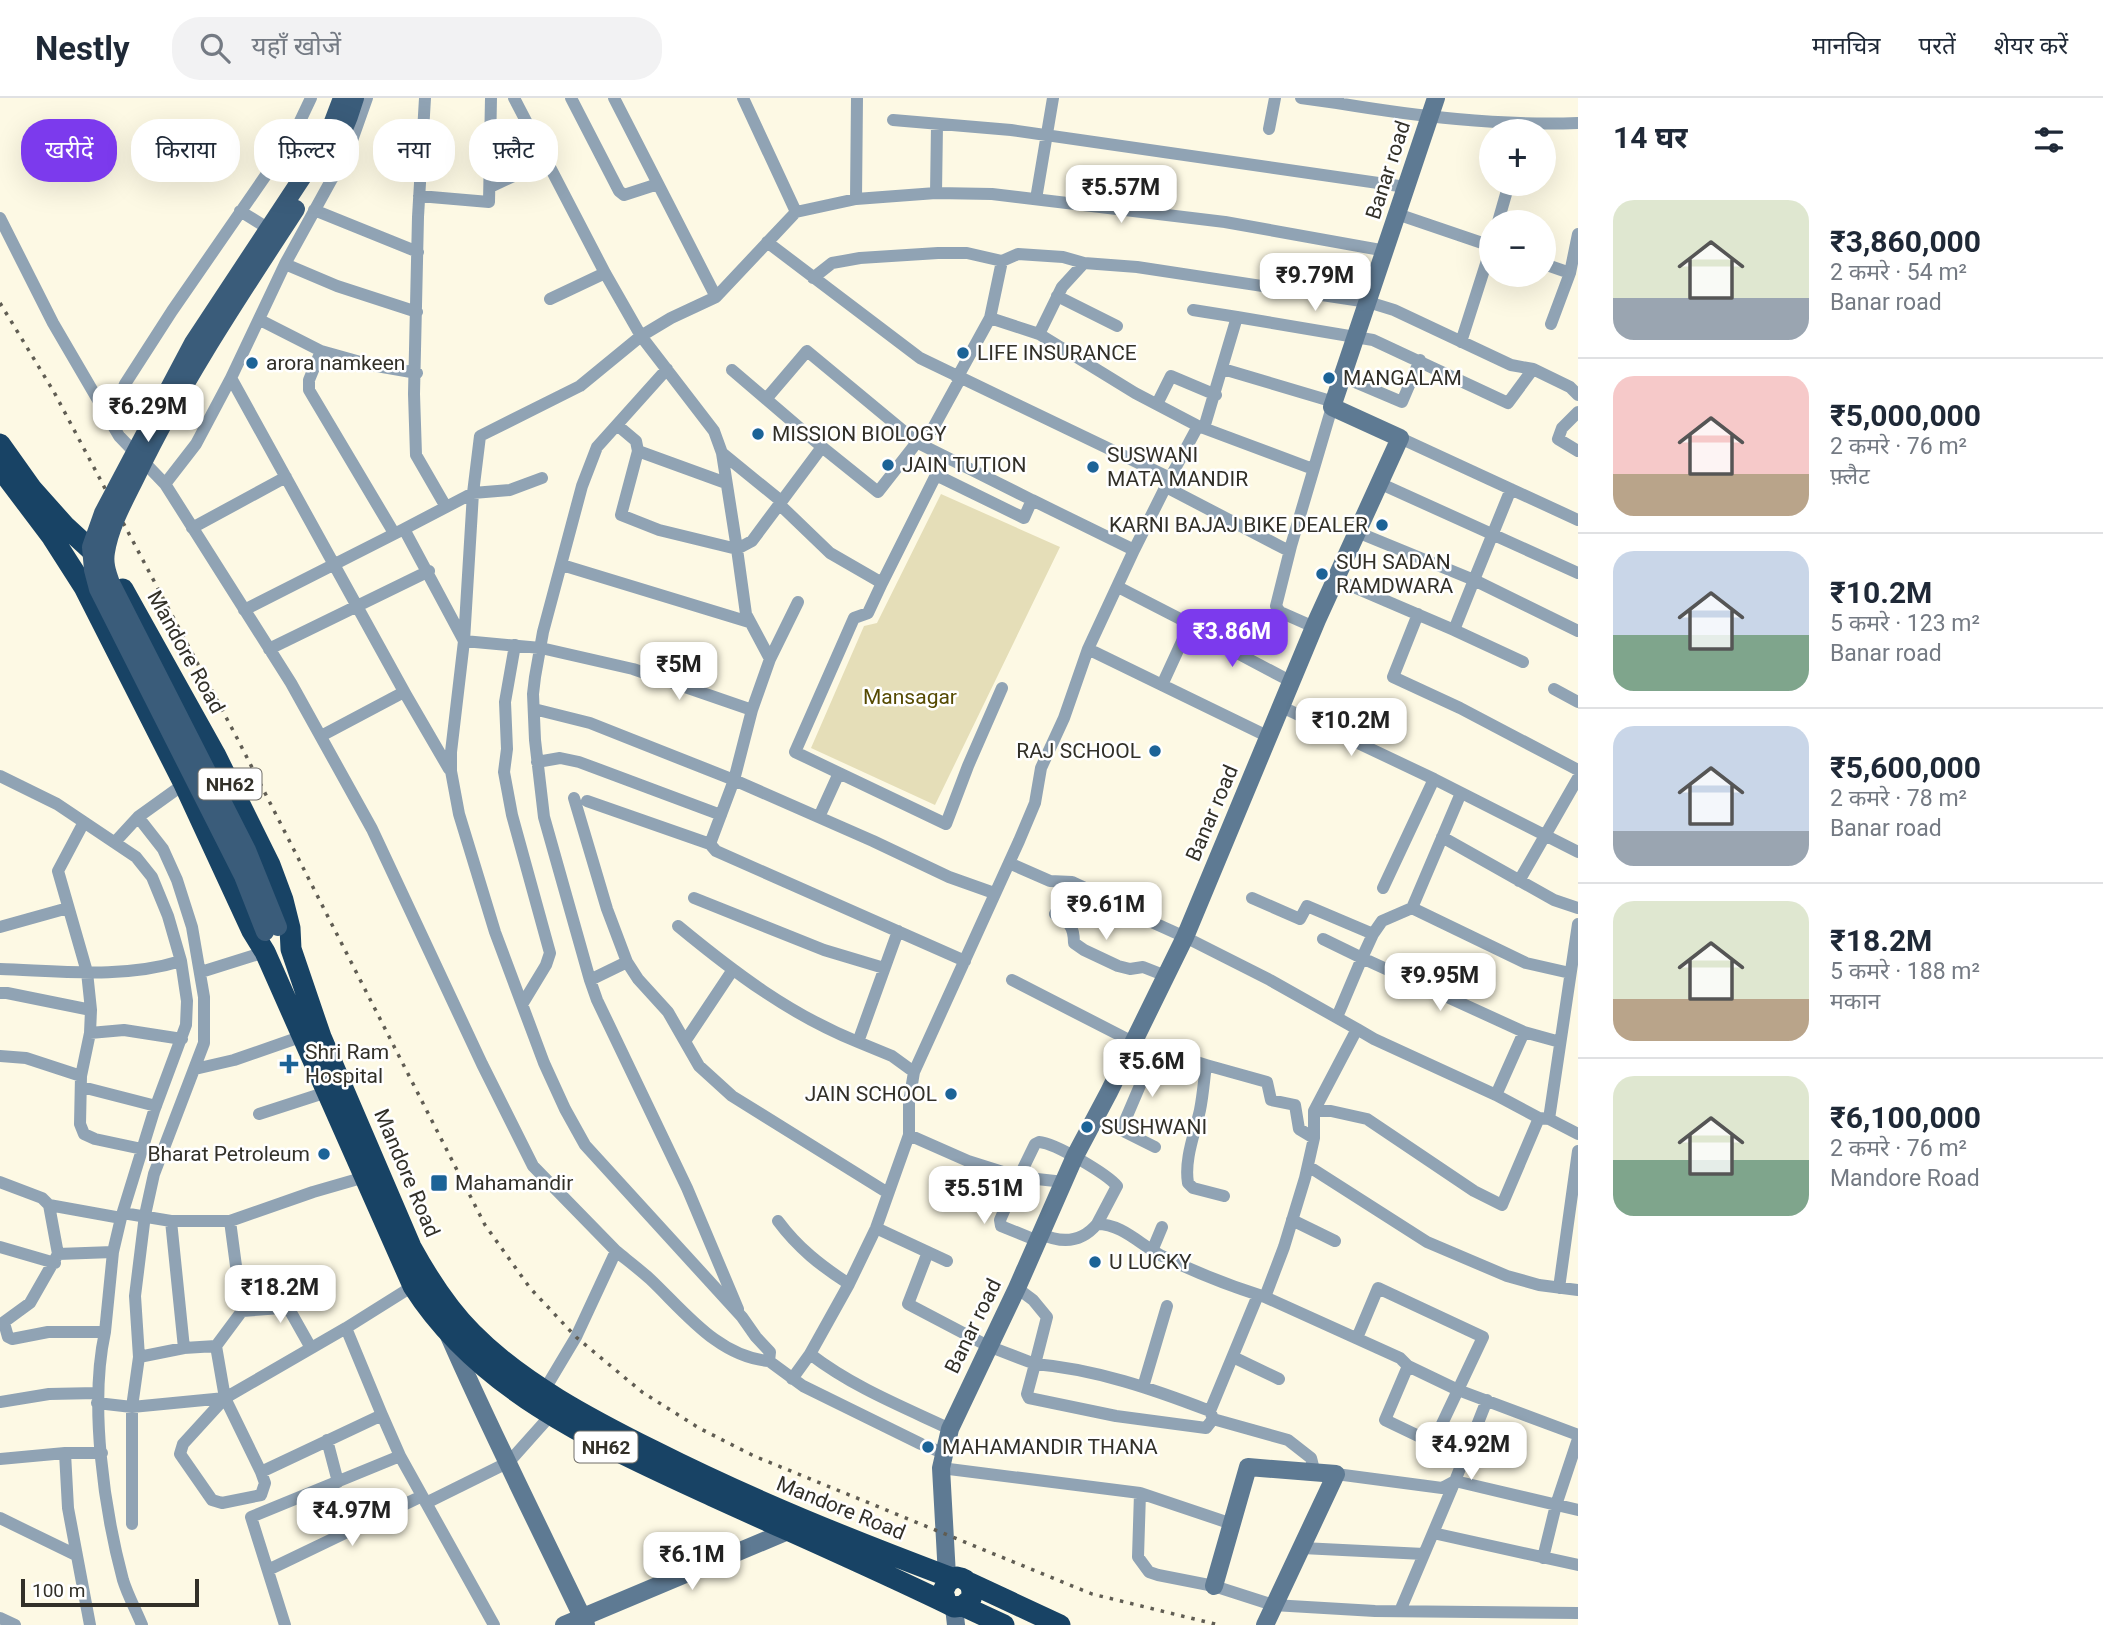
<!DOCTYPE html>
<html lang="hi">
<head>
<meta charset="utf-8">
<style>
	body { margin:0; font-family:Roboto,"Noto Sans Devanagari",sans-serif; background:#f2f2f3; color:#1f2937; height:100vh; display:flex; flex-direction:column; font-size:26px; white-space:nowrap }
	* { box-sizing:border-box; margin:0 }
	p { font-size:23px; color:#747a83 }
	.icon { flex:none; width:38px; height:38px; fill:none; stroke:currentColor; stroke-width:2; stroke-linecap:round; stroke-linejoin:round }
	.map { position:relative; flex:1; overflow:hidden }
	.sheet { display:flex; flex-direction:column; background:#fff; width:525px }
	.sheet>* { flex:none }
	.hud { position:absolute; left:21px; top:21px; width:665px; height:63px; display:flex; gap:14px }
	.tools { position:absolute; left:1479px; top:21px; display:grid; gap:14px }
	.tools a { display:grid; place-items:center; width:77px; height:77px; border-radius:50%; background:#fff; box-shadow:0 7px 28px #0002; font-size:35px }
	.scale { position:absolute; left:21px; bottom:18px; width:178px; box-sizing:border-box; padding-left:7px; border:4px solid #323028; border-top:0; font-size:19px; line-height:24px; white-space:nowrap; color:#323028; -webkit-text-stroke:5px #fff; paint-order:stroke }
	.price { position:absolute; translate:-50% -60px; padding:0 16px; border-radius:14px; background:#fff; color:#222; font-size:23px; line-height:46px; filter:drop-shadow(0 2px 4px #0008) }
	.price::after { content:''; position:absolute; left:50%; top:42px; width:21px; height:16px; margin-left:-10px; background:inherit; clip-path:polygon(0 0,100% 0,50% 100%) }
	.price.selected { background:#7c3aed; color:#fff }
	ul { padding:0; list-style:none }
	li { display:flex; align-items:center; gap:21px; height:175px; padding:0 35px }
	li+li { border-top:2px solid #e0e1e3 }
	li span { display:grid; place-items:center; flex:none; width:196px; height:140px; border-radius:21px; color:#555 }
	li>.icon { margin-inline-start:auto }
	span .icon { width:84px; height:84px; fill:#fffc; stroke-width:1 }
	li b { font-size:30px }
	h2 { display:flex; justify-content:space-between; align-items:center; height:84px; padding:0 35px; font-size:30px }
	.chip { padding:0 24px; border-radius:28px; background:#fff; box-shadow:0 7px 28px #0002; font-size:24px; line-height:63px }
	.chip.selected { background:#7c3aed; color:#fff }
	header { display:flex; align-items:center; gap:42px; box-sizing:border-box; height:98px; padding:0 35px; background:#fff; border-bottom:2px solid #e0e1e3 }
	header strong { font-size:33px }
	nav { display:flex; gap:38px; margin-inline-start:auto; font-size:24px }
	.search { width:490px; height:63px; background:#f2f2f3; display:flex; align-items:center; gap:18px; box-sizing:border-box; padding:0 24px; border-radius:28px; color:#747a83; font-size:26px }
	main { display:flex; flex:1; min-height:0 }
	.map>svg:first-child { display:block }
	.green { fill:#e5deb8 }
	.lines { fill:none; stroke-linecap:round; stroke-linejoin:round }
	.street { stroke:#90a3b4; stroke-width:12 }
	.secondary { stroke:#5e7a93; stroke-width:18 }
	.highway { stroke:#184365; stroke-width:21 }
	.rail { stroke:#605d53; stroke-width:3.5; stroke-dasharray:3.5 7; stroke-linecap:butt }
	.primary-bridge { stroke:#3a5c7a; stroke-width:18 }
	.poi-dot { fill:#1c6397; stroke:#fff; stroke-width:2.5 }
	.labels { text-anchor:middle; dominant-baseline:central; stroke-width:5; stroke-linejoin:round; paint-order:stroke }
	.shield { fill:#fff; stroke:#706e68; stroke-width:2 }
	.shield-label { font-size:19px; font-weight:bold; fill:#323028 }
	.street-label { font-size:21px; fill:#323028; stroke:#fff }
	.poi-label { font-size:21px; fill:#323028; stroke:#fff; text-anchor:start }
	.park-label { font-size:21px; fill:#564a02; stroke:#fff }
</style>
</head>
<body>
<header>
<strong>Nestly</strong>
<div class="search"><svg class="icon" aria-label="search" viewBox="0 0 24 24"><circle cx="10" cy="10" r="6"/><path d="M15 15l6 6"/></svg>यहाँ खोजें</div>
<nav><a>मानचित्र</a><a>परतें</a><a>शेयर करें</a></nav>
</header>
<main>
<div class="map">
<svg width="1578" height="1527" viewBox="0 0 1578 1527">
	<rect width="100%" height="100%" fill="#fdf9e4"/>
	<path class="green" d="M 941,396 L 1060,449 L 935,707 L 811,650 L 864,528 L 877,525 Z"/>
	<g class="lines">
		<path class="street" d="M 425,0 L 418,119 L 414,296 L 416,357 L 446,409
			M 514,0 L 605,175 L 641,238 L 671,220 L 716,199 L 614,0
			M 571,0 L 619,93 L 624,97 L 658,86
			M 1301,0 L 1337,5
			M 1338,0 L 1337,5 C 1416,18 1497,28 1578,25
			M 893,22 L 1011,32 L 1406,89
			M 1269,31 L 1275,0
			M 490,89 L 546,63
			M 936,95 L 937,27
			M 419,98 L 489,104 L 491,0
			M 856,101 L 936,95 L 992,96 L 1225,124 L 1386,153
			M 1036,101 L 1053,0
			M 314,112 L 418,154
			M 240,113 L 274,134
			M 796,114 L 856,101 L 857,0
			M 1397,116 L 1491,148
			M 0,120 L 53,225 L 119,338 L 165,386 L 291,585 L 372,731 L 482,966 L 533,1068 L 616,1153 L 576,1239 L 542,1296
			M 1498,124 L 1506,96
			M 767,144 L 920,260 L 1170,380 L 1134,452 L 1032,402 L 1024,420 L 936,377 L 882,485 L 830,455 L 779,406
			M 285,166 L 337,188 L 417,214
			M 1544,166 L 1570,175 L 1578,136
			M 813,180 L 832,165 L 860,160 L 938,155 L 967,155 L 1002,163 L 1018,156 L 1063,159 L 1084,165
			M 1057,198 L 1117,228
			M 716,199 L 796,114 L 743,0
			M 550,201 L 605,175
			M 1193,212 L 1237,219
			M 990,220 L 1002,163
			M 260,222 L 321,253 L 309,282 L 309,292 L 394,435
			M 1551,226 L 1570,175
			M 1039,236 L 1062,189 L 1084,165 L 1137,169 L 1368,204 L 1394,212 L 1511,267 L 1533,271 L 1570,289 L 1578,297
			M 1461,244 L 1491,150
			M 321,253 L 371,267 L 417,275
			M 667,271 L 597,349 L 582,388 L 543,534 L 535,579 L 533,596 L 535,642 L 544,719 L 590,882 L 597,902 L 687,1090 L 738,1211
			M 1223,271 L 1334,304
			M 1343,279 L 1402,304 L 1420,262
			M 231,280 L 406,597 L 449,671
			M 957,280 L 990,220 L 1039,236 L 1135,295 L 1198,328
			M 766,301 L 807,253 L 918,345 L 1032,402
			M 1157,306 L 1171,278 L 1216,297
			M 1578,314 L 1562,330 L 1558,341 L 1578,353
			M 110,322 L 125,286 L 172,213 L 293,38 L 311,0
			M 617,327 L 636,343 L 638,353 L 726,385
			M 1204,330 L 1237,219 L 1373,242 L 1508,305 L 1533,271
			M 1400,340 L 1578,422
			M 822,349 L 878,394 L 914,348 L 932,332 L 960,281
			M 722,355 L 781,403
			M 542,380 L 510,392 L 473,395 L 480,338 L 580,288 L 641,238 L 714,333 L 722,355 L 737,451 L 752,443 L 822,349 L 732,272
			M 1170,380 L 1198,328 L 1313,371
			M 1379,385 L 1578,475
			M 165,386 L 196,346 L 231,280 L 285,166 L 350,48 L 367,0
			M 1166,389 L 1289,453
			M 192,430 L 286,379
			M 404,431 L 473,395 L 464,543 L 541,550 L 633,571 L 752,612 L 770,561 L 746,516 L 737,451 L 659,432 L 621,417 L 638,353
			M 1357,434 L 1474,482 L 1511,391
			M 562,467 L 749,524
			M 1335,481 L 1454,532 L 1474,482 L 1578,533
			M 882,485 L 868,515 L 854,520 L 795,654 L 946,726 L 968,668 L 1002,590
			M 244,512 L 404,431 L 464,543 L 451,654 L 451,673 L 459,716 L 495,834 L 544,965 L 565,1011 L 585,1047 L 742,1219 L 756,1239 L 770,1254 L 769,1263 C 718,1259 684,1213 650,1181 C 639,1171 627,1162 616,1153
			M 1418,516 L 1393,579 L 1460,610 L 1578,672
			M 1190,526 L 1239,556 L 1292,584
			M 1314,529 L 1280,514 L 1276,508 L 1291,448 L 1332,309
			M 1454,532 L 1523,564
			M 515,547 L 505,604 L 507,651 L 504,674 L 512,717 L 550,855 L 546,867 L 523,905
			M 269,551 L 429,473
			M 1088,551 L 1162,587 L 1190,526 L 1118,489
			M 770,561 L 798,504
			M 1162,587 L 1269,639
			M 1554,591 L 1578,604
			M 1282,609 L 1434,681
			M 534,611 L 590,625 L 734,682 L 710,746 L 716,753 L 965,863
			M 752,612 L 734,682 L 873,743 L 949,779 L 994,795
			M 321,638 L 404,594
			M 537,664 L 560,660 L 579,664 L 721,717
			M 0,678 L 57,706 L 136,759 L 152,779 L 168,818 L 181,863 L 187,903 L 186,927 L 154,1013 L 121,1120 L 113,1154 L 105,1234
			M 1461,695 L 1412,810 L 1526,865 L 1570,875
			M 574,700 L 607,811 L 627,864 L 638,881 L 668,914 L 699,968 L 732,998 L 888,1095
			M 587,703 L 710,746
			M 138,719 L 184,686
			M 819,719 L 839,675
			M 84,724 L 58,773 L 87,874 L 91,912 L 90,935 L 81,978 L 80,1026 L 84,1036 L 95,1041 L 142,1051
			M 1442,739 L 1554,802 L 1578,810
			M 115,744 L 138,719 L 163,751 L 177,782 L 192,829 L 204,899 L 204,945 L 154,1076 L 145,1117 L 135,1198 L 139,1259 L 132,1309 L 225,1300 L 183,1346 L 180,1356 L 212,1402 L 222,1405 L 261,1397 L 265,1385 L 261,1374
			M 1009,765 L 1050,783 L 1072,784 L 1087,791 L 1114,807 L 1185,839 L 1270,882 L 1357,931
			M 1519,783 L 1578,680
			M 1072,784 L 1055,816 C 1069,824 1074,828 1074,845 L 1084,852 L 1118,868 L 1130,871 L 1143,869 L 1166,878
			M 1383,790 L 1434,681 L 1578,754
			M 694,800 L 824,852 L 884,870
			M 1252,800 L 1300,821 L 1307,808 L 1373,836 L 1382,823 L 1412,810
			M 678,828 C 735,875 789,916 858,944
			M 0,829 L 68,810
			M 898,833 L 858,944 L 892,958 L 914,974
			M 1323,841 L 1362,860 L 1373,836
			M 0,871 C 60,873 123,881 181,863
			M 201,874 L 265,854
			M 590,882 L 627,864
			M 1012,882 L 1133,944 L 1206,967 C 1204,982 1203,997 1200,1012 C 1195,1035 1184,1061 1188,1085 L 1193,1090 L 1224,1098
			M 0,895 L 7,895 L 91,912
			M 1337,919 L 1362,860 L 1524,934 L 1560,944
			M 90,935 L 124,932 L 182,941
			M 686,942 L 732,873
			M 0,958 L 26,960 L 81,978
			M 1206,967 L 1267,984 L 1271,1002 L 1295,1007 L 1299,1031 L 1314,1040
			M 195,971 L 234,962 L 303,938
			M 82,989 L 156,1008
			M 1496,997 L 1524,934
			M 1314,1013 L 1331,1013 L 1367,1021 L 1474,1093 L 1502,1107 L 1539,1020
			M 259,1016 L 327,994
			M 1549,1021 L 1578,826
			M 909,1037 L 909,1004 L 914,974 L 1019,743 L 1035,705 L 1041,670 L 1064,620 L 1088,551 L 1134,452
			M 1155,1049 L 1121,1032 L 1156,950
			M 1308,1068 L 1427,1144 L 1507,1178 L 1539,1187 L 1578,1192
			M 0,1084 L 42,1100 L 49,1107 L 58,1156 L 113,1154
			M 49,1107 L 121,1120
			M 123,1115 L 171,1123 L 230,1123 L 313,1094 L 365,1079
			M 1292,1122 L 1335,1143
			M 171,1123 L 184,1250
			M 778,1123 C 798,1150 821,1168 849,1186 L 810,1256
			M 876,1130 L 947,1163
			M 1041,1136 C 1063,1146 1082,1144 1097,1126 C 1123,1126 1141,1148 1164,1159 C 1197,1175 1230,1188 1265,1199 L 1284,1149 L 1305,1080 L 1314,1040 L 1314,1013 L 1357,931 L 1374,941 L 1496,997 L 1539,1020 L 1549,1021 L 1578,1036
			M 1038,1143 L 1001,1128 L 1000,1122 L 1019,1079 L 1064,1084
			M 0,1149 L 55,1165
			M 1152,1153 L 1162,1129
			M 928,1154 L 908,1206 L 988,1248 L 1035,1266 L 1027,1296 L 1029,1300 L 1116,1318 L 1206,1330 L 1213,1321 L 1288,1342 L 1311,1360 L 1315,1376
			M 849,1186 L 876,1130 L 909,1037 L 968,1063 L 1019,1079 L 1035,1046 L 1039,1044 C 1055,1045 1107,1076 1117,1088 L 1097,1126
			M 1017,1190 L 1033,1202 L 1047,1219 L 1035,1266 C 1095,1271 1153,1291 1210,1313
			M 1559,1190 L 1578,1053
			M 1265,1199 L 1400,1260 L 1408,1268 L 1458,1292 L 1578,1337
			M 242,1213 L 281,1210 L 289,1211 L 311,1250
			M 4,1225 L 8,1239 L 12,1241 L 48,1234 L 105,1234 C 89,1307 104,1411 123,1482 C 128,1498 136,1512 142,1527
			M 0,1227 L 30,1205 L 58,1156
			M 346,1230 L 382,1317
			M 1357,1240 L 1378,1190 L 1483,1239 L 1433,1345 L 1385,1322 L 1408,1268
			M 216,1248 L 225,1300 L 261,1374 L 382,1317 L 400,1358
			M 139,1259 L 184,1250 L 216,1248 L 242,1213 L 230,1123
			M 1233,1259 L 1279,1281
			M 769,1263 L 803,1288 L 921,1346 L 943,1355
			M 792,1281 L 810,1256 C 853,1289 901,1308 950,1331
			M 1143,1289 L 1167,1208
			M 225,1300 L 346,1230 L 413,1188
			M 1487,1302 L 1455,1383 L 1578,1412
			M 0,1304 L 49,1296 L 97,1295
			M 97,1305 L 132,1309 L 132,1426
			M 1212,1318 L 1210,1313 L 1258,1197
			M 327,1342 L 338,1384
			M 65,1355 L 102,1355
			M 0,1361 L 65,1355 L 68,1410 L 90,1527
			M 941,1370 L 1140,1395 L 1138,1459 L 1149,1474 L 1158,1477 L 1214,1488 L 1273,1507 L 1375,1513 L 1578,1515
			M 1336,1376 L 1442,1390 L 1455,1383 L 1400,1513
			M 1140,1395 L 1232,1426
			M 426,1405 L 509,1364 L 550,1318
			M 0,1420 L 76,1457
			M 1433,1435 L 1578,1467
			M 1302,1450 L 1424,1456
			M 1543,1460 L 1556,1407 L 1578,1341
			M 268,1472 L 422,1398
			M 0,1520 L 15,1527
			M 285,1527 L 251,1419 L 400,1358 L 494,1527"/>
		<path class="secondary" d="M 449,1238 C 492,1336 540,1431 586,1527
			M 947,1478 L 941,1370 L 950,1331 L 1017,1190 L 1075,1058 L 1109,994 L 1185,839 L 1317,522 L 1400,340 L 1332,309 L 1436,0
			M 1214,1488 L 1248,1369 L 1336,1376 L 1265,1527
			M 954,1509 L 956,1527
			M 564,1527 L 788,1433"/>
		<path class="highway" d="M 0,346 L 32,391 L 65,428 L 102,462
			M 0,370 L 52,439 L 84,489 L 184,686 L 252,833 L 265,854 L 413,1188 C 481,1295 602,1347 712,1398 C 793,1435 874,1470 954,1509 L 963,1508 L 971,1501 C 974,1489 969,1481 957,1479 L 948,1483 L 943,1493 L 946,1504
			M 123,491 L 215,656 L 270,767 L 283,802 L 290,830 L 291,851 L 321,939 L 411,1149 C 428,1180 447,1210 472,1235 C 521,1285 592,1322 654,1353 C 751,1402 851,1442 952,1480
			M 970,1485 L 1060,1527
			M 963,1508 L 1004,1527"/>
		<path class="rail" d="M 0,205 L 54,294 L 237,640 L 485,1127 L 530,1190 L 576,1239 L 642,1294 L 699,1330 L 754,1358 L 1092,1496 L 1219,1527"/>
		<path class="primary-bridge" d="M 325,67 C 339,46 348,24 355,0
			M 278,829 L 247,752 L 111,485 C 107,474 104,465 106,454 C 110,427 126,400 138,375 C 183,282 240,197 296,111
			M 265,834 L 243,778 L 98,491 L 93,472 L 91,449 L 103,415 L 193,245 L 325,45 L 342,0"/>
	</g>
	<g class="poi-dot">
		<circle cx="963" cy="255" r="7"/>
		<circle cx="252" cy="265" r="7"/>
		<circle cx="1329" cy="280" r="7"/>
		<circle cx="758" cy="336" r="7"/>
		<circle cx="888" cy="367" r="7"/>
		<circle cx="1093" cy="369" r="7"/>
		<circle cx="1382" cy="427" r="7"/>
		<circle cx="1322" cy="476" r="7"/>
		<circle cx="1155" cy="653" r="7"/>
		<path d="M285.5 955.5h7v7h7v7h-7v7h-7v-7h-7v-7h7z"/>
		<circle cx="951" cy="996" r="7"/>
		<circle cx="1087" cy="1029" r="7"/>
		<circle cx="324" cy="1056" r="7"/>
		<rect x="430" y="1076" width="18" height="18" rx="3.5"/>
		<circle cx="1095" cy="1164" r="7"/>
		<circle cx="928" cy="1349" r="7"/>
	</g>
	<g class="labels">
		<g class="shield">
			<rect x="198.5" y="670.5" width="63" height="31" rx="5"/>
			<rect x="574.5" y="1333.5" width="63" height="31" rx="5"/>
		</g>
		<g class="shield-label">
			<text x="230" y="686">NH62</text>
			<text x="606" y="1349">NH62</text>
		</g>
		<g class="street-label">
			<text transform="translate(1388 72) rotate(-72)">Banar road</text>
			<text transform="translate(186 554) rotate(61)">Mandore Road</text>
			<text transform="translate(1212 715) rotate(-67)">Banar road</text>
			<text transform="translate(407 1075) rotate(67)">Mandore Road</text>
			<text transform="translate(973 1228) rotate(-64)">Banar road</text>
			<text transform="translate(841 1410) rotate(22)">Mandore Road</text>
		</g>
		<g class="poi-label">
			<text x="977" y="255">LIFE INSURANCE</text>
			<text x="266" y="265">arora namkeen</text>
			<text x="1343" y="280">MANGALAM</text>
			<text x="772" y="336">MISSION BIOLOGY</text>
			<text x="1107" y="357">SUSWANI<tspan x="1107" dy="24">MATA MANDIR</tspan></text>
			<text x="902" y="367">JAIN TUTION</text>
			<text x="1368" y="427" text-anchor="end">KARNI BAJAJ BIKE DEALER</text>
			<text x="1336" y="464">SUH SADAN<tspan x="1336" dy="24">RAMDWARA</tspan></text>
			<text x="1141" y="653" text-anchor="end">RAJ SCHOOL</text>
			<text x="305" y="954">Shri Ram<tspan x="305" dy="24">Hospital</tspan></text>
			<text x="937" y="996" text-anchor="end">JAIN SCHOOL</text>
			<text x="1101" y="1029">SUSHWANI</text>
			<text x="310" y="1056" text-anchor="end">Bharat Petroleum</text>
			<text x="455" y="1085">Mahamandir</text>
			<text x="1109" y="1164">U LUCKY</text>
			<text x="942" y="1349">MAHAMANDIR THANA</text>
		</g>
		<g class="park-label">
			<text x="910" y="599">Mansagar</text>
		</g>
	</g>
</svg>
<div class="tools">
<a>+</a>
<a>−</a>
</div>
<div class="scale">100 m</div>
<b class="price" style="left:1121px;top:127px">₹5.57M</b>
<b class="price" style="left:1315px;top:215px">₹9.79M</b>
<b class="price" style="left:148px;top:346px">₹6.29M</b>
<b class="price selected" style="left:1232px;top:571px">₹3.86M</b>
<b class="price" style="left:679px;top:604px">₹5M</b>
<b class="price" style="left:1351px;top:660px">₹10.2M</b>
<b class="price" style="left:1106px;top:844px">₹9.61M</b>
<b class="price" style="left:1440px;top:915px">₹9.95M</b>
<b class="price" style="left:1152px;top:1001px">₹5.6M</b>
<b class="price" style="left:984px;top:1128px">₹5.51M</b>
<b class="price" style="left:280px;top:1227px">₹18.2M</b>
<b class="price" style="left:1471px;top:1384px">₹4.92M</b>
<b class="price" style="left:352px;top:1450px">₹4.97M</b>
<b class="price" style="left:692px;top:1494px">₹6.1M</b>
<div class="hud">
<a class="chip selected">खरीदें</a>
<a class="chip">किराया</a>
<a class="chip">फ़िल्टर</a>
<a class="chip">नया</a>
<a class="chip">फ़्लैट</a>
</div>
</div>
<section class="sheet">
<h2>14 घर<svg class="icon" aria-label="filters" viewBox="0 0 24 24"><path d="M4 7h16M4 17h16"/><circle cx="9" cy="7" r="2"/><circle cx="15" cy="17" r="2"/></svg></h2>
<ul>
<li><span style="background:linear-gradient(#dfe7d0 70%,#9aa5b1 0)"><svg class="icon" aria-label="home" viewBox="0 0 24 24"><path d="M3 11l9-7 9 7M6 9v11h12V9"/></svg></span><div><b>₹3,860,000</b><p>2 कमरे · 54 m²</p><p>Banar road</p></div></li>
<li><span style="background:linear-gradient(#f6c9c9 70%,#b9a48a 0)"><svg class="icon" aria-label="home" viewBox="0 0 24 24"><path d="M3 11l9-7 9 7M6 9v11h12V9"/></svg></span><div><b>₹5,000,000</b><p>2 कमरे · 76 m²</p><p>फ़्लैट</p></div></li>
<li><span style="background:linear-gradient(#c9d6e8 60%,#7fa58c 0)"><svg class="icon" aria-label="home" viewBox="0 0 24 24"><path d="M3 11l9-7 9 7M6 9v11h12V9"/></svg></span><div><b>₹10.2M</b><p>5 कमरे · 123 m²</p><p>Banar road</p></div></li>
<li><span style="background:linear-gradient(#c9d6e8 75%,#9aa5b1 0)"><svg class="icon" aria-label="home" viewBox="0 0 24 24"><path d="M3 11l9-7 9 7M6 9v11h12V9"/></svg></span><div><b>₹5,600,000</b><p>2 कमरे · 78 m²</p><p>Banar road</p></div></li>
<li><span style="background:linear-gradient(#dfe7d0 70%,#b9a48a 0)"><svg class="icon" aria-label="home" viewBox="0 0 24 24"><path d="M3 11l9-7 9 7M6 9v11h12V9"/></svg></span><div><b>₹18.2M</b><p>5 कमरे · 188 m²</p><p>मकान</p></div></li>
<li><span style="background:linear-gradient(#dfe7d0 60%,#7fa58c 0)"><svg class="icon" aria-label="home" viewBox="0 0 24 24"><path d="M3 11l9-7 9 7M6 9v11h12V9"/></svg></span><div><b>₹6,100,000</b><p>2 कमरे · 76 m²</p><p>Mandore Road</p></div></li>
</ul>
</section>
</main>
</body>
</html>
